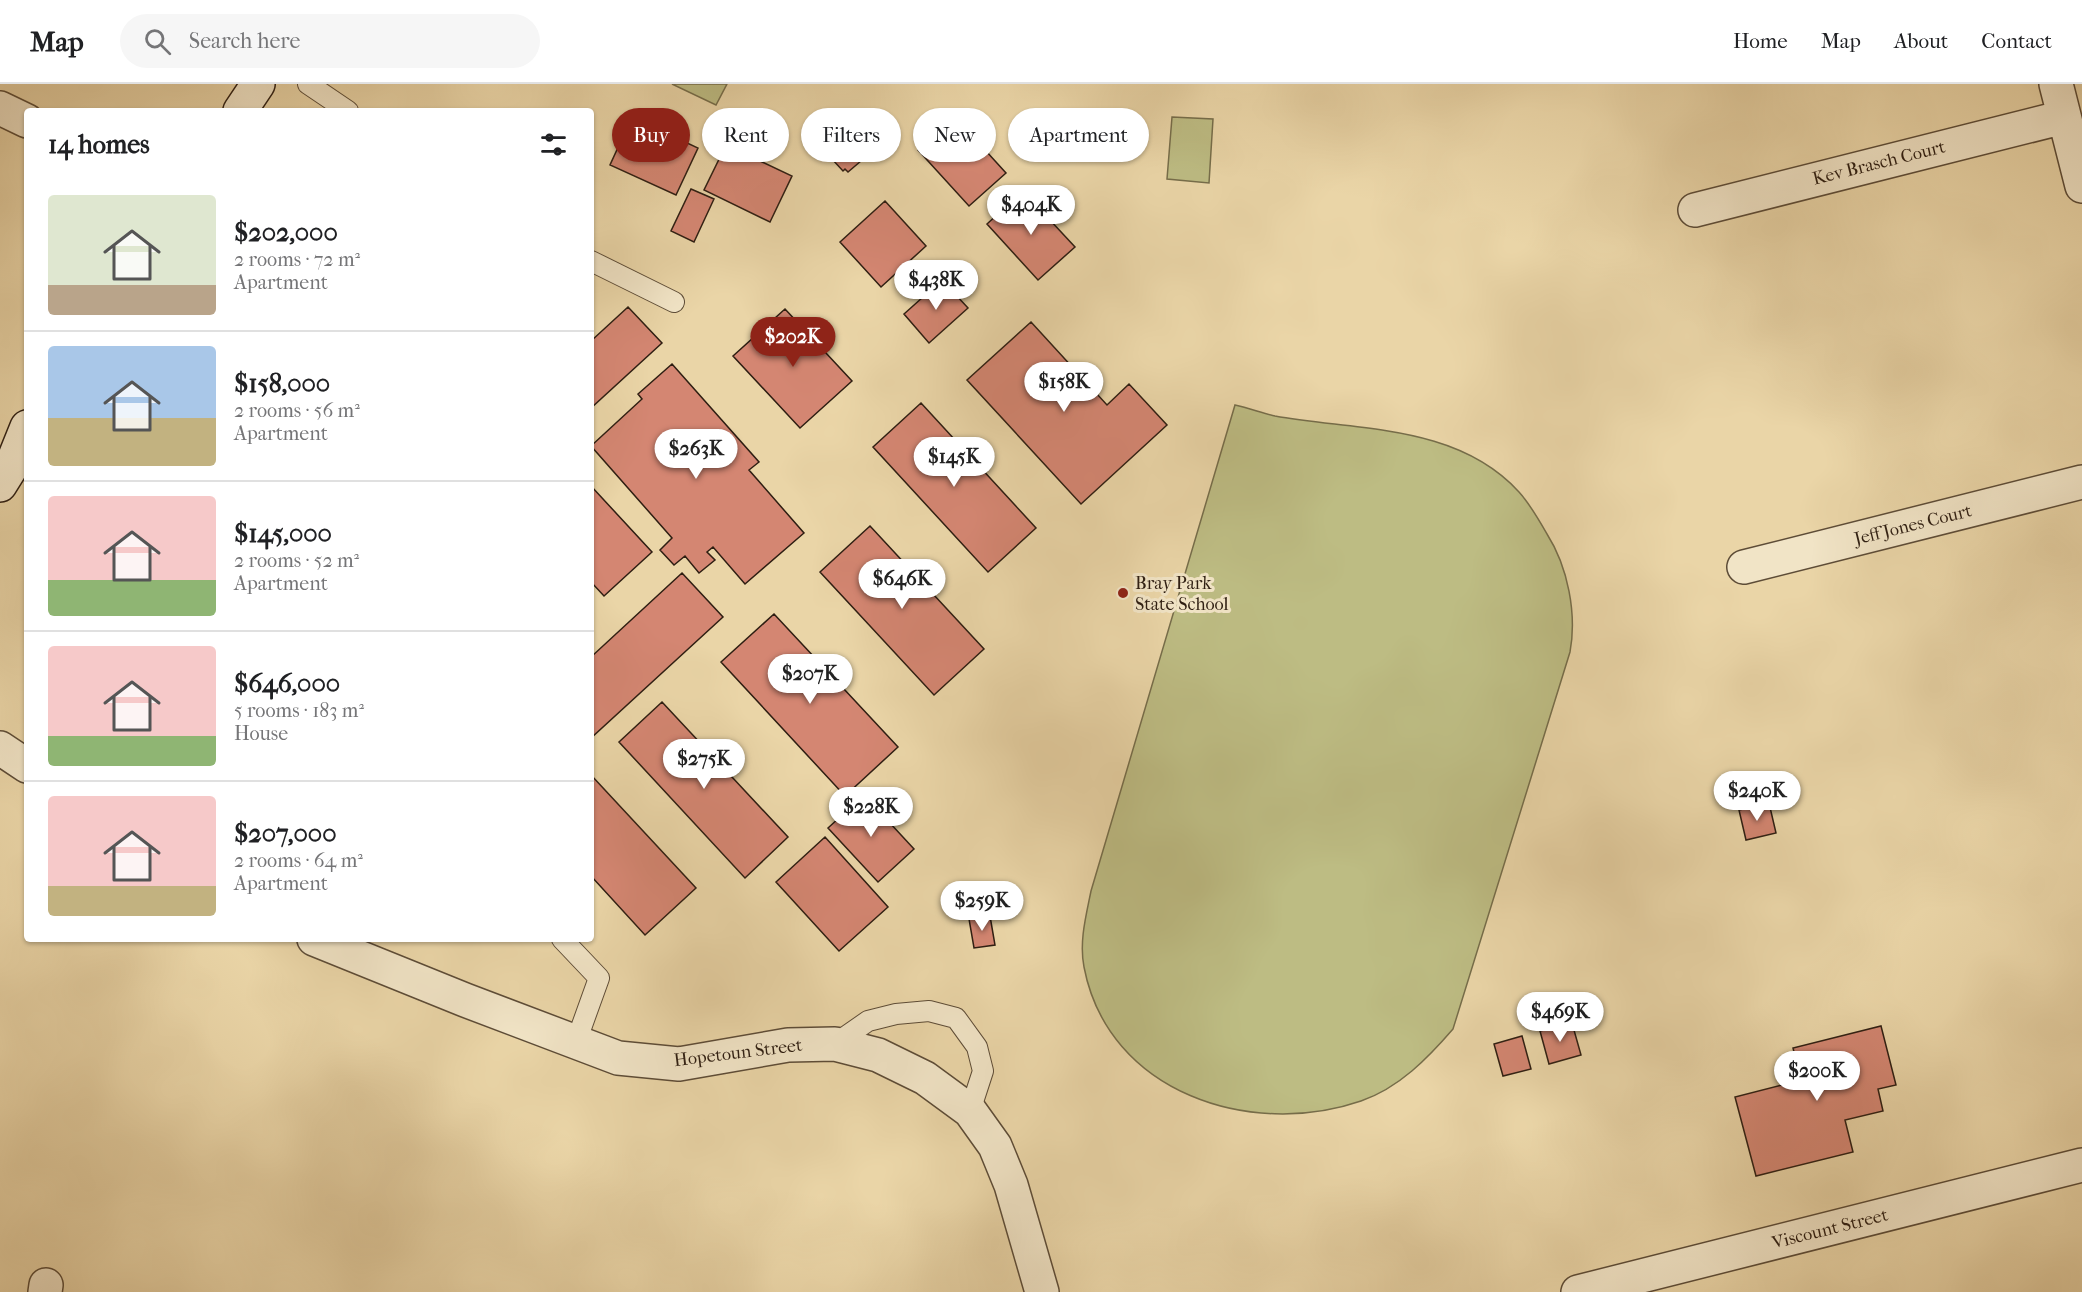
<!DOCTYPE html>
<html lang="en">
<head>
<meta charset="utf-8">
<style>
	body { margin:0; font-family:"IM FELL French Canon",serif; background:#f6f6f6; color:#202124; height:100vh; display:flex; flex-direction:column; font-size:22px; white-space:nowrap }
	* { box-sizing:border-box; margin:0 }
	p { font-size:20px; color:#757577 }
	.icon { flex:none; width:33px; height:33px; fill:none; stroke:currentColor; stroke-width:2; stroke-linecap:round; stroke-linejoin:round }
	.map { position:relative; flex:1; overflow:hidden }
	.panel { position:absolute; left:24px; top:24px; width:570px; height:834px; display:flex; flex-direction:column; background:#fff; border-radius:6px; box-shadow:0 2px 4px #0004 }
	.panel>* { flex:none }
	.guide { position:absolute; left:612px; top:24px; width:570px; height:54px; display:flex; gap:12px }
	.price { position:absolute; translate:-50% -51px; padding:0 14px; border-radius:21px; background:#fff; color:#222; font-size:20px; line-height:39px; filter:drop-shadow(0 2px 3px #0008) }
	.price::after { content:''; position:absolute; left:50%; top:36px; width:18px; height:14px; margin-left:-9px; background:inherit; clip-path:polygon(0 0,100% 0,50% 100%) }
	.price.current { background:#8f2418; color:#fff }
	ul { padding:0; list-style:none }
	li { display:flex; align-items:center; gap:18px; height:150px; padding:0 24px }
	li+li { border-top:2px solid #e0e0e0 }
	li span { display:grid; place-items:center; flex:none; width:168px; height:120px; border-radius:6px; color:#555 }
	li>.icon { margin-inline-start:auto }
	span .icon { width:72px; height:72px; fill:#fffc; stroke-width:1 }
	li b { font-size:26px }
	h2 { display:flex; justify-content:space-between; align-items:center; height:72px; padding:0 24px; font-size:26px }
	.pill { padding:0 21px; border-radius:27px; background:#fff; box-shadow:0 2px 4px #0004; font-size:21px; line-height:54px }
	.pill.current { background:#8f2418; color:#fff }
	header { display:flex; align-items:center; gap:36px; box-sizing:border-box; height:84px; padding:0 30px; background:#fff; border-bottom:2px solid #e0e0e0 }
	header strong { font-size:28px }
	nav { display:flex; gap:33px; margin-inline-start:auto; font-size:21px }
	.search { width:420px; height:54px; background:#f6f6f6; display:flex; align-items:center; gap:15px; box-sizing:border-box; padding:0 21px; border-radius:33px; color:#757577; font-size:22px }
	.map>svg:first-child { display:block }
	.green { fill:#bdbc83; stroke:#766d4a; stroke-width:1.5 }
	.building { fill:#d48672; stroke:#2e1e12; stroke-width:1.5 }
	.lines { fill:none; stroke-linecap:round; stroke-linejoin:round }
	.lane-casing { stroke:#5d4c37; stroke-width:22 }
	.street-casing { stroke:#5d4c37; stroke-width:36 }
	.secondary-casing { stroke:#2e1e12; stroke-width:36 }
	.lane { stroke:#f1e4c6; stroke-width:20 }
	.street { stroke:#f1e4c6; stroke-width:33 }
	.secondary { stroke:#f1e4c6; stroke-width:33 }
	.poi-dot { fill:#8f2418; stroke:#f1e4c6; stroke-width:2 }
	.labels { text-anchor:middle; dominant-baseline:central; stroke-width:6; stroke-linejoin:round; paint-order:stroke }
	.street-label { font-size:18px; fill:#2e1e12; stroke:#f1e4c6 }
	.poi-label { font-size:18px; fill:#2e1e12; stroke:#f1e4c6; text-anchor:start }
</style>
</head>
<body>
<header>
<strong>Map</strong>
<div class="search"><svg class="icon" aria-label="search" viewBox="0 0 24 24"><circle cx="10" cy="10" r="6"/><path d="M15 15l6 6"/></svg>Search here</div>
<nav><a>Home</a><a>Map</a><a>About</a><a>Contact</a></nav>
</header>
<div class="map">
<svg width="2082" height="1208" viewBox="0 0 2082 1208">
	<rect width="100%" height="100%" fill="#ead5a7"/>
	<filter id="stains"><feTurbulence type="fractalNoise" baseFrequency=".00333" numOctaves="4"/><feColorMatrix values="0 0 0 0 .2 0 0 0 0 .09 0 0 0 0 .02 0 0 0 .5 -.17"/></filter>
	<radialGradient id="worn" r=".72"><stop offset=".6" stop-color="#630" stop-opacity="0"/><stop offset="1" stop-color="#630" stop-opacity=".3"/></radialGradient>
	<path class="green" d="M 672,0 L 727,0 L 716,21 Z
		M 1172,33 L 1213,35 L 1209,99 L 1167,95 Z
		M 1235,321 C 1249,324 1262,329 1275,332 C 1358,347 1457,340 1519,408 C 1530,420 1539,436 1547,450 C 1568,483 1577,530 1570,568 L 1453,945 C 1428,974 1399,1004 1361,1017 C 1251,1055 1108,1009 1084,883 C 1079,858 1086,832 1091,807 Z"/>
	<path class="building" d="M 632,33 L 698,64 L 676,111 L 610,81 Z
		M 955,33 L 1006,89 L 969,122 L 918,66 Z
		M 854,55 L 868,71 L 848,88 L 845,85 L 843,87 L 832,75 Z
		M 726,61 L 792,92 L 770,138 L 704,106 Z
		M 691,105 L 714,115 L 694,158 L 671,147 Z
		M 1023,107 L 1075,163 L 1038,196 L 987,140 Z
		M 885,117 L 926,162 L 881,203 L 840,158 Z
		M 942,196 L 968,224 L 929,259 L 904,230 Z
		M 628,223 L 662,259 L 591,324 L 591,257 Z
		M 785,225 L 852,297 L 800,344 L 733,272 Z
		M 1031,238 L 1107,321 L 1129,300 L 1167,341 L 1081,420 L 967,296 Z
		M 672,280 L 759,378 L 749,386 L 804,449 L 745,500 L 713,463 L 707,468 L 715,476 L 699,489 L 685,472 L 674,481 L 660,466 L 672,454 L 591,362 L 642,315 L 638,310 Z
		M 921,319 L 1036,444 L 988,488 L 873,363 Z
		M 591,402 L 652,468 L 604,512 L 591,498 Z
		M 870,442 L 984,565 L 934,611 L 820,488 Z
		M 682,489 L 723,533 L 591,654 L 591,573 Z
		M 774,530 L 898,663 L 845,712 L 721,578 Z
		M 662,618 L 788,753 L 745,794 L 619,658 Z
		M 591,691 L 696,804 L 645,851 L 591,792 Z
		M 864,711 L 914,765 L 878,798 L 828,744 Z
		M 1769,719 L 1776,749 L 1746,756 L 1739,726 Z
		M 825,753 L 888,823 L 839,867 L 776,798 Z
		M 990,832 L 995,861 L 974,864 L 969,835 Z
		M 1572,939 L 1581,971 L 1549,980 L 1540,947 Z
		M 1881,942 L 1896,1001 L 1878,1005 L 1883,1027 L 1845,1036 L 1853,1068 L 1756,1092 L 1735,1013 L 1801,996 L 1793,964 Z
		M 1522,952 L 1531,985 L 1503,992 L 1494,960 Z"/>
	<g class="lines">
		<g class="lane-casing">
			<path id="lane" d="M 308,0 L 348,27
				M 591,177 L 674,218
				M 562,855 L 599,894 L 576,958
				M 835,960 L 868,937 L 896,930 L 929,927 L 956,934 L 977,963 L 983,987 L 970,1027"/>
		</g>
		<g class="street-casing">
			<path id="street" d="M 2056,0 L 2082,102
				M 0,24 L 27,37
				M 1695,126 L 2064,33
				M 1744,483 L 2082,398
				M 0,664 L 27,682
				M 314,855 L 465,916 L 618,974 L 679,980 L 788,961 L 835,960 L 878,971 L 925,994 L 970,1027 L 995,1062 L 1011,1101 L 1042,1208
				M 45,1208 L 46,1201
				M 1578,1208 L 2082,1081"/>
		</g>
		<g class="secondary-casing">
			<path id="secondary" d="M 240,27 L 258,0
				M 0,401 L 10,385 L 27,343"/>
		</g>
		<use href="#lane" class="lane"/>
		<use href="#street" class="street"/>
		<use href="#secondary" class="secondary"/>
	</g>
	<circle class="poi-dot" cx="1123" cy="509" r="6"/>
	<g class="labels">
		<g class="street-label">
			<text transform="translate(1879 79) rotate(-14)">Kev Brasch Court</text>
			<text transform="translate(1913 441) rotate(-14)">Jeff Jones Court</text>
			<text transform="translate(738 969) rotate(-7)">Hopetoun Street</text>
			<text transform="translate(1830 1145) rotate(-14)">Viscount Street</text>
		</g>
		<g class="poi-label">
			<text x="1135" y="499">Bray Park<tspan x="1135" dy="21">State School</tspan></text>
		</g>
	</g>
	<rect width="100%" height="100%" filter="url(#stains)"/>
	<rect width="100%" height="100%" fill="url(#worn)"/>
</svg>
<b class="price" style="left:1031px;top:152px">$404K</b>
<b class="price" style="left:936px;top:227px">$438K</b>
<b class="price current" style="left:793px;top:284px">$202K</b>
<b class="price" style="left:1064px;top:329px">$158K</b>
<b class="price" style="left:696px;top:396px">$263K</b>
<b class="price" style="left:954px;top:404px">$145K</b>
<b class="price" style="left:902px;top:526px">$646K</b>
<b class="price" style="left:810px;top:621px">$207K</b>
<b class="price" style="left:704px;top:706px">$275K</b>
<b class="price" style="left:1757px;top:738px">$240K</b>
<b class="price" style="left:871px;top:754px">$228K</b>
<b class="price" style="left:982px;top:848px">$259K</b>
<b class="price" style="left:1560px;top:959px">$469K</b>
<b class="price" style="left:1817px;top:1018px">$200K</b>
<div class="guide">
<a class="pill current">Buy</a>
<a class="pill">Rent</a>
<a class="pill">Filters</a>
<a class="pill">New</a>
<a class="pill">Apartment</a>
</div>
<section class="panel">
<h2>14 homes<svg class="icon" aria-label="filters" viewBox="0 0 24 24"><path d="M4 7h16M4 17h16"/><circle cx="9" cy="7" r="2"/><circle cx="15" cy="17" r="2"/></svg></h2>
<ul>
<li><span style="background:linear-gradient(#dfe7d0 75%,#b9a48a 0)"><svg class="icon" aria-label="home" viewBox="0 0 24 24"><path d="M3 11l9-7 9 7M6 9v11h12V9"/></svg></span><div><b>$202,000</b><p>2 rooms · 72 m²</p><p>Apartment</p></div></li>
<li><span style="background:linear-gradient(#a9c7e8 60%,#c2b280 0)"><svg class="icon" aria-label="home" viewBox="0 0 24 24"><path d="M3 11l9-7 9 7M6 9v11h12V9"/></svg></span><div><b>$158,000</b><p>2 rooms · 56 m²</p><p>Apartment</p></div></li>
<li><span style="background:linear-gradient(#f6c9c9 70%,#8fb573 0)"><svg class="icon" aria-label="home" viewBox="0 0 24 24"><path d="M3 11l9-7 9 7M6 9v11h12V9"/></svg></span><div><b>$145,000</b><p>2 rooms · 52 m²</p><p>Apartment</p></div></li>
<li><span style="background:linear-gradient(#f6c9c9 75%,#8fb573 0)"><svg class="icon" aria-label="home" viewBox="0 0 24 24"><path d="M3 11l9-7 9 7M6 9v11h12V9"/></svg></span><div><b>$646,000</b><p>5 rooms · 183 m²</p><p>House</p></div></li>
<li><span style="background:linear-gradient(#f6c9c9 75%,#c2b280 0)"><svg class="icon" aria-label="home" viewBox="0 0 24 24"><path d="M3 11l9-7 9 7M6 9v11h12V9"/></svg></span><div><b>$207,000</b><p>2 rooms · 64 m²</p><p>Apartment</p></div></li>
</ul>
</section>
</div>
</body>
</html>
